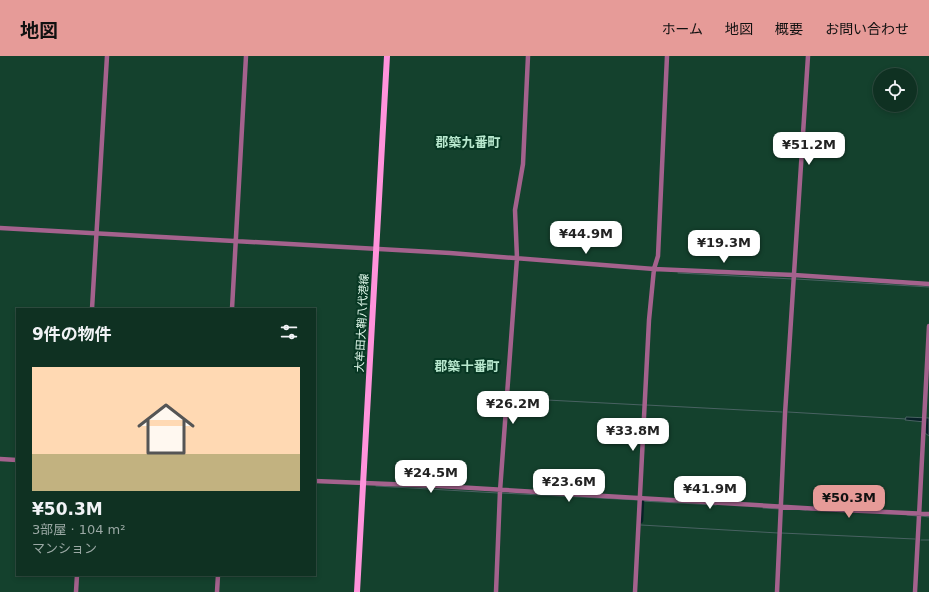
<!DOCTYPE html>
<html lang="ja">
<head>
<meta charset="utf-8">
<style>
	body { margin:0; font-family:"DejaVu Sans","Noto Sans JP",sans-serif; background:#1d3d2f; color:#f1f3f6; height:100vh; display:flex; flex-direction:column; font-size:15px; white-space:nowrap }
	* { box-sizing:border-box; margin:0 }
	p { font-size:13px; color:#9ba9a5 }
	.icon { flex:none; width:22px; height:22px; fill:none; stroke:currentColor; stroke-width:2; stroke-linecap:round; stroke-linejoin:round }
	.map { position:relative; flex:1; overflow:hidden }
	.side { position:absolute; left:16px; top:252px; width:300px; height:268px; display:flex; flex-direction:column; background:#0f3122; border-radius:0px; box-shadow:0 2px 6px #0003,0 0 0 1px #2f4c40 }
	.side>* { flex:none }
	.tools { position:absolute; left:873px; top:12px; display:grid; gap:8px }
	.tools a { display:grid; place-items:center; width:44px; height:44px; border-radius:50%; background:#0f3122; box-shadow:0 2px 6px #0003,0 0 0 1px #2f4c40; font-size:20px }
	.price { position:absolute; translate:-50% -34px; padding:0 9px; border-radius:8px; background:#fff; color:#222; font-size:13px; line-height:26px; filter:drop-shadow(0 1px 2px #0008) }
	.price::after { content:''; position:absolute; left:50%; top:24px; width:12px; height:9px; margin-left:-6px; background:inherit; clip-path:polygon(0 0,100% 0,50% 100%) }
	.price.current { background:#e69b98; color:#111 }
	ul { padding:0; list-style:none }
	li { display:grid; align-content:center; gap:8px; height:212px; padding:0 16px }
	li+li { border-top:1px solid #2f4c40 }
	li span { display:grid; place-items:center; height:124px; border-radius:0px; color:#555 }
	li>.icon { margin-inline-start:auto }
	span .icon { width:72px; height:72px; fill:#fffc; stroke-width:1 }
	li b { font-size:17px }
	h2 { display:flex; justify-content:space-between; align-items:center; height:48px; padding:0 16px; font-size:17px }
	header { display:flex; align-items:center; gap:24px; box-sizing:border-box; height:56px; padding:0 20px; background:#e69b98; color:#111 }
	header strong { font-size:19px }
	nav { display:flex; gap:22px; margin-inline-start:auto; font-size:14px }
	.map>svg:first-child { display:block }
	.water { fill:#072027; stroke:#496262 }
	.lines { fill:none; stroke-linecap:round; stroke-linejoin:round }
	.stream { stroke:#496262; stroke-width:1 }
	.canal { stroke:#072027; stroke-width:4.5 }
	.minor { stroke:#a4628d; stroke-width:4.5 }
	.major { stroke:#ff93db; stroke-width:6 }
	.labels { text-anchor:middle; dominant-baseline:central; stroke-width:4; stroke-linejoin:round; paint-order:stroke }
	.street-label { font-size:11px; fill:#e3fbed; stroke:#073723 }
	.quarter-label { font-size:13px; font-weight:bold; fill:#b8e8ce; stroke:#073723 }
</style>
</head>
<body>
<header>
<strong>地図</strong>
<nav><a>ホーム</a><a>地図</a><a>概要</a><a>お問い合わせ</a></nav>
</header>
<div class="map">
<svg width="929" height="536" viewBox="0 0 929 536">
	<rect width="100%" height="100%" fill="#14412d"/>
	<path class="water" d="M 906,361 L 929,362 L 929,380 L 925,377 L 925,366 L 905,364 Z"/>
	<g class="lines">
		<path class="stream" d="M 678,217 L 793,223
			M 796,223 L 929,231
			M 508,342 L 643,349
			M 492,345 L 499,346 L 505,343
			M 646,349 L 782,356
			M 788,356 L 906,363
			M 376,430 L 498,437
			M 501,437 L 638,444
			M 641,445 L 716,449
			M 763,452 L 780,453
			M 789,453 L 806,454
			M 907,459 L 917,460
			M 921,460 L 929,461
			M 641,469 L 778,477
			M 781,477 L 915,483
			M 921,484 L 929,484"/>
		<path class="canal" d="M 641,465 L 642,445"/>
		<path class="minor" d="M 0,172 L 450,197 L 654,213 L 794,219 L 929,228
			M 92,253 L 107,0
			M 232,253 L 246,0
			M 0,403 L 17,404
			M 315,425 L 439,430 L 820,453 L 929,458
			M 76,536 L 77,519
			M 217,536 L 218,519
			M 496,536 L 500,435 L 517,202 L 515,154 L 523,108 L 528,0
			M 635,536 L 649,264 L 654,213 L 658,200 L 667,0
			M 777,536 L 785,358 L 808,0
			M 915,536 L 929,270"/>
		<path class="major" d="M 357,536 L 387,0"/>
	</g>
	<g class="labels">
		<g class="street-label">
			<text transform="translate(362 267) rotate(-87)">大牟田大鞘八代港線</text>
		</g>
		<g class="quarter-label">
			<text x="468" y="86">郡築九番町</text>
			<text x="467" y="310">郡築十番町</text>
		</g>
	</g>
</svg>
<div class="tools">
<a><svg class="icon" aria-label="locate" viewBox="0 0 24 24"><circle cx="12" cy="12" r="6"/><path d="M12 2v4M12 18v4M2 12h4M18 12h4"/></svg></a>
</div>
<b class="price" style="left:809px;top:110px">¥51.2M</b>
<b class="price" style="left:586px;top:199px">¥44.9M</b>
<b class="price" style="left:724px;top:208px">¥19.3M</b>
<b class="price" style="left:513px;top:369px">¥26.2M</b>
<b class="price" style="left:633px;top:396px">¥33.8M</b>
<b class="price" style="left:431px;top:438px">¥24.5M</b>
<b class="price" style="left:569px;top:447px">¥23.6M</b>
<b class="price" style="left:710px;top:454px">¥41.9M</b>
<b class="price current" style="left:849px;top:463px">¥50.3M</b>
<section class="side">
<h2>9件の物件<svg class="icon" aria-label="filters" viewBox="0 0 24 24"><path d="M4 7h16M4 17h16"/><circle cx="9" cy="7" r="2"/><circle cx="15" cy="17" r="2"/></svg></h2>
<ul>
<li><span style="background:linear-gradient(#ffd9b3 70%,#c2b280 0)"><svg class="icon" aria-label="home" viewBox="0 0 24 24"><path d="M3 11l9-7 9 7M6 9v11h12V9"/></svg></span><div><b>¥50.3M</b><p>3部屋 · 104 m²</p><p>マンション</p></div></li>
</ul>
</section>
</div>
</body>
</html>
